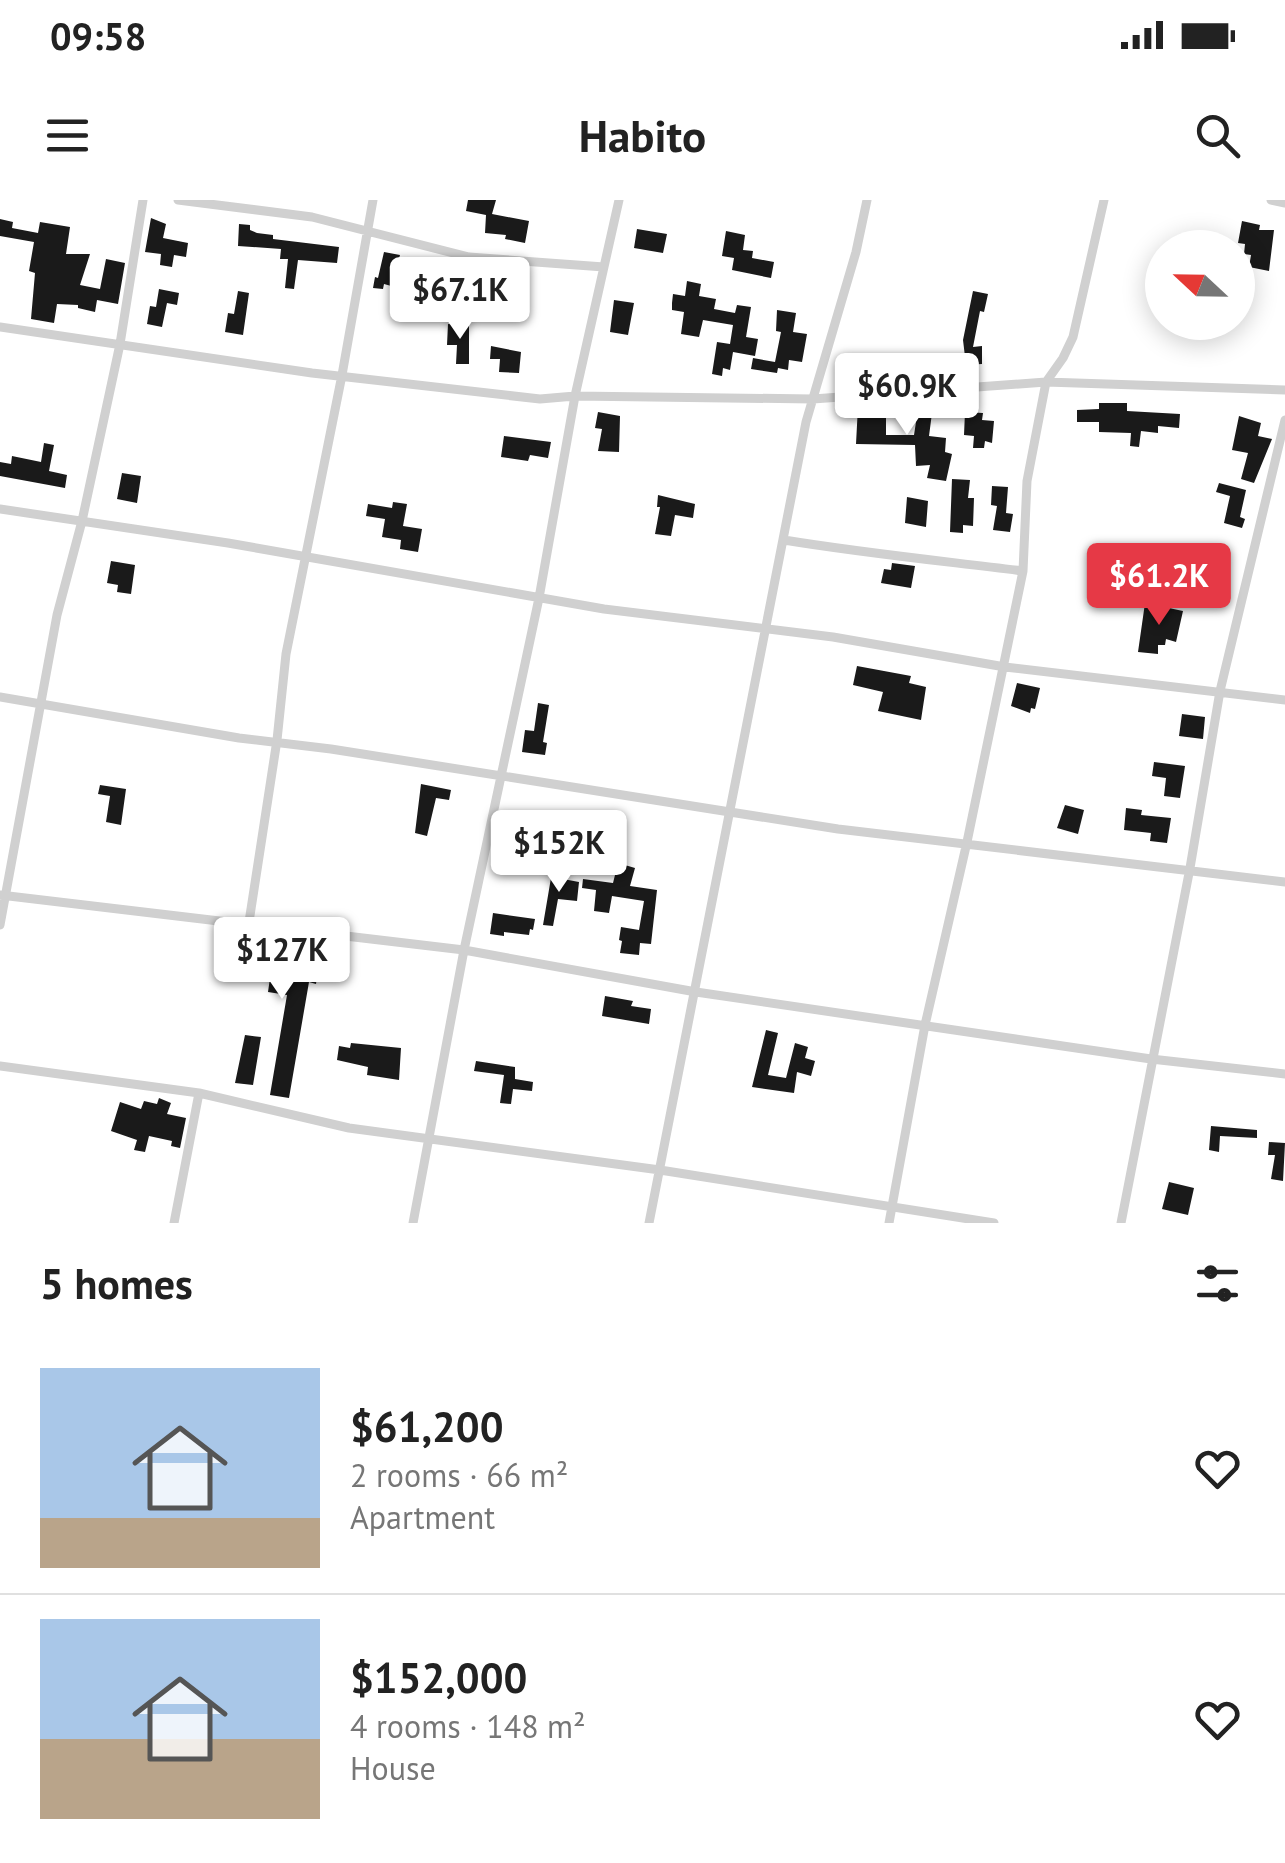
<!DOCTYPE html>
<html lang="en">
<head>
<meta charset="utf-8">
<style>
	body { margin:0; font-family:"PT Sans",sans-serif; background:#f2f2f2; color:#222; height:100vh; display:flex; flex-direction:column; font-size:38px; white-space:nowrap }
	* { box-sizing:border-box; margin:0 }
	p { font-size:32px; color:#767676 }
	.icon { flex:none; width:55px; height:55px; fill:none; stroke:currentColor; stroke-width:2; stroke-linecap:round; stroke-linejoin:round }
	.map { position:relative; height:1023px; overflow:hidden }
	.details { display:flex; flex-direction:column; background:#fff; flex:1 }
	.details>* { flex:none }
	.needle { width:65px; rotate:292deg }
	.buttons { position:absolute; left:1145px; top:30px; display:grid; gap:20px }
	.buttons a { display:grid; place-items:center; width:110px; height:110px; border-radius:50%; background:#fff; box-shadow:0 5px 25px #0003; font-size:50px }
	.price { position:absolute; translate:-50% -85px; padding:0 22px; border-radius:10px; background:#fff; color:#222; font-size:32px; line-height:65px; filter:drop-shadow(0 2px 5px #0008) }
	.price::after { content:''; position:absolute; left:50%; top:60px; width:30px; height:22px; margin-left:-15px; background:inherit; clip-path:polygon(0 0,100% 0,50% 100%) }
	.price.on { background:#e63946; color:#fff }
	ul { padding:0; list-style:none }
	li { display:flex; align-items:center; gap:30px; height:250px; padding:0 40px }
	li+li { border-top:2px solid #e0e0e0 }
	li span { display:grid; place-items:center; flex:none; width:280px; height:200px; border-radius:0px; color:#555 }
	li>.icon { margin-inline-start:auto }
	span .icon { width:120px; height:120px; fill:#fffc; stroke-width:1 }
	li b { font-size:42px }
	h2 { display:flex; justify-content:space-between; align-items:center; height:120px; padding:0 40px; font-size:42px }
	.status { display:flex; justify-content:space-between; align-items:center; height:70px; padding:0 50px; background:#fff; direction:ltr }
	.status svg { height:28px; fill:currentColor }
	header { display:flex; justify-content:space-between; align-items:center; height:130px; padding:0 40px; background:#fff; font-size:45px; font-weight:700 }
	.map>svg:first-child { display:block }
	.building { fill:#1a1a1a }
	.lines { fill:none; stroke-linecap:round; stroke-linejoin:round }
	.minor { stroke:#d0d0d0; stroke-width:9 }
</style>
</head>
<body>
<div class="status"><b>09:58</b><svg viewBox="0 0 49 12"><path d="M0 12V9h3v3zM5 12V6h3v6zM10 12V3h3v9zM15 12V0h3v12zM26 1h20v11H26zM47 4h2v5h-2z"/></svg></div>
<header><svg class="icon" aria-label="menu" viewBox="0 0 24 24"><path d="M4 6h16M4 12h16M4 18h16"/></svg>Habito<svg class="icon" aria-label="search" viewBox="0 0 24 24"><circle cx="10" cy="10" r="6"/><path d="M15 15l6 6"/></svg></header>
<div class="map">
<svg width="1285" height="1023" viewBox="0 0 1285 1023">
	<rect width="100%" height="100%" fill="#fff"/>
	<path class="building" d="M 468,0 L 496,0 L 492,14 L 529,21 L 525,43 L 505,39 L 506,35 L 485,33 L 486,15 L 466,11 Z
		M 151,18 L 166,24 L 163,38 L 188,43 L 186,57 L 174,55 L 172,67 L 160,65 L 161,54 L 145,52 Z
		M 0,19 L 13,22 L 12,28 L 38,33 L 40,22 L 70,27 L 66,54 L 90,54 L 80,85 L 100,89 L 106,59 L 125,63 L 118,104 L 97,100 L 95,112 L 78,108 L 78,105 L 57,104 L 54,123 L 31,119 L 35,73 L 29,71 L 34,42 L 0,36 Z
		M 1242,21 L 1260,25 L 1259,30 L 1274,30 L 1269,71 L 1249,67 L 1251,55 L 1244,54 L 1245,44 L 1238,43 Z
		M 239,24 L 250,25 L 250,30 L 257,33 L 273,35 L 273,39 L 339,47 L 337,63 L 298,60 L 294,89 L 285,88 L 288,59 L 280,59 L 281,49 L 238,46 Z
		M 637,29 L 667,34 L 663,53 L 634,48 Z
		M 726,31 L 745,35 L 743,50 L 753,51 L 752,58 L 774,62 L 771,78 L 732,70 L 734,58 L 722,56 Z
		M 384,52 L 400,55 L 398,62 L 440,70 L 437,83 L 426,81 L 424,95 L 384,84 L 383,89 L 373,88 L 375,77 L 378,78 Z
		M 687,81 L 701,84 L 699,96 L 716,99 L 714,109 L 735,113 L 737,105 L 751,107 L 746,137 L 758,139 L 755,156 L 733,152 L 730,170 L 723,168 L 722,176 L 712,174 L 717,142 L 730,144 L 733,125 L 703,120 L 699,137 L 681,134 L 684,112 L 672,110 L 672,103 L 673,94 L 685,96 Z
		M 159,89 L 179,93 L 177,105 L 167,103 L 162,127 L 147,124 L 150,106 L 156,107 Z
		M 238,91 L 249,93 L 243,135 L 225,132 L 228,113 L 234,114 Z
		M 973,91 L 988,94 L 984,112 L 980,111 L 973,147 L 982,146 L 982,164 L 966,165 L 963,140 Z
		M 614,100 L 634,103 L 628,135 L 610,132 Z
		M 777,110 L 796,113 L 793,132 L 807,134 L 802,162 L 789,160 L 788,170 L 778,168 L 777,173 L 751,169 L 753,158 L 775,162 L 781,132 L 776,131 Z
		M 448,124 L 469,126 L 469,164 L 456,164 L 457,145 L 447,145 Z
		M 491,146 L 521,152 L 519,173 L 499,172 L 500,159 L 490,159 Z
		M 1099,203 L 1127,203 L 1127,211 L 1180,214 L 1179,228 L 1158,226 L 1158,233 L 1141,231 L 1139,247 L 1130,246 L 1131,233 L 1099,232 L 1099,222 L 1077,222 L 1077,210 L 1099,209 Z
		M 933,204 L 943,204 L 943,213 L 932,213 L 929,236 L 946,238 L 945,252 L 952,254 L 946,281 L 927,278 L 930,265 L 916,266 L 915,245 L 856,244 L 858,206 L 886,206 L 886,235 L 914,235 L 918,209 L 932,211 Z
		M 598,212 L 620,216 L 619,252 L 598,251 L 602,229 L 595,228 Z
		M 965,212 L 983,213 L 982,220 L 994,221 L 992,243 L 985,241 L 984,248 L 973,248 L 974,236 L 964,235 Z
		M 1239,216 L 1261,223 L 1258,236 L 1272,239 L 1254,283 L 1241,279 L 1248,253 L 1232,250 Z
		M 504,236 L 551,242 L 548,258 L 530,255 L 528,261 L 501,257 Z
		M 44,243 L 54,245 L 49,271 L 67,275 L 65,288 L 0,276 L 0,262 L 11,264 L 12,256 L 41,262 Z
		M 122,273 L 141,276 L 137,303 L 117,299 Z
		M 952,279 L 970,280 L 968,298 L 974,298 L 973,326 L 963,325 L 963,333 L 950,332 Z
		M 1219,283 L 1246,290 L 1240,317 L 1245,319 L 1242,328 L 1224,323 L 1230,296 L 1216,292 Z
		M 992,286 L 1008,287 L 1006,313 L 1013,314 L 1010,332 L 993,330 L 997,306 L 991,305 Z
		M 658,295 L 695,304 L 693,318 L 675,315 L 671,336 L 655,334 L 660,307 L 657,307 Z
		M 907,297 L 928,301 L 926,327 L 905,323 Z
		M 393,302 L 407,304 L 403,326 L 422,329 L 418,352 L 400,349 L 401,340 L 382,337 L 385,319 L 366,316 L 368,304 L 392,308 Z
		M 111,361 L 135,365 L 131,394 L 117,392 L 118,385 L 107,383 Z
		M 892,363 L 915,366 L 911,388 L 881,383 L 884,369 L 891,370 Z
		M 1145,403 L 1183,411 L 1176,442 L 1166,439 L 1165,445 L 1158,445 L 1158,454 L 1138,452 Z
		M 857,466 L 911,476 L 909,483 L 926,487 L 921,520 L 878,511 L 883,492 L 853,485 Z
		M 1017,483 L 1040,488 L 1035,509 L 1031,508 L 1030,513 L 1011,506 Z
		M 538,503 L 549,505 L 543,542 L 547,543 L 545,555 L 522,552 L 525,530 L 534,531 Z
		M 1182,514 L 1205,517 L 1203,539 L 1179,536 Z
		M 1154,562 L 1185,566 L 1180,598 L 1164,596 L 1166,578 L 1152,576 Z
		M 421,584 L 451,590 L 449,600 L 436,598 L 427,636 L 415,633 Z
		M 100,585 L 126,589 L 121,625 L 106,622 L 110,596 L 98,594 Z
		M 1065,605 L 1084,610 L 1078,634 L 1057,628 Z
		M 1126,608 L 1142,610 L 1141,615 L 1171,618 L 1167,643 L 1150,641 L 1151,633 L 1124,630 Z
		M 561,615 L 580,617 L 577,643 L 551,639 L 552,630 L 559,631 Z
		M 618,663 L 635,668 L 630,686 L 657,690 L 651,744 L 640,743 L 639,755 L 620,753 L 622,741 L 619,740 L 621,727 L 639,730 L 644,701 L 612,696 L 609,713 L 594,711 L 596,690 L 582,688 L 583,679 L 613,683 Z
		M 552,672 L 564,674 L 563,679 L 579,682 L 577,701 L 558,699 L 553,726 L 543,725 Z
		M 493,713 L 535,719 L 533,730 L 530,729 L 529,735 L 504,732 L 504,736 L 490,734 Z
		M 230,733 L 294,745 L 290,765 L 318,770 L 316,784 L 309,782 L 289,898 L 270,895 L 287,795 L 268,792 L 273,757 L 228,749 Z
		M 605,796 L 633,801 L 631,806 L 651,809 L 649,824 L 602,816 Z
		M 766,830 L 778,833 L 768,875 L 786,878 L 795,843 L 808,847 L 805,858 L 815,861 L 811,876 L 797,872 L 794,893 L 752,887 Z
		M 245,835 L 261,837 L 253,885 L 235,883 Z
		M 351,843 L 401,848 L 399,880 L 367,875 L 368,867 L 337,860 L 339,846 L 350,848 Z
		M 476,861 L 515,867 L 515,879 L 533,882 L 532,891 L 513,889 L 511,904 L 500,903 L 504,875 L 474,871 Z
		M 159,898 L 171,903 L 167,914 L 186,918 L 180,948 L 171,946 L 172,941 L 149,936 L 145,952 L 134,950 L 137,940 L 111,931 L 120,902 L 141,909 L 144,901 L 157,904 Z
		M 1211,926 L 1257,930 L 1257,938 L 1220,936 L 1219,952 L 1209,950 Z
		M 1269,942 L 1285,943 L 1283,981 L 1271,979 L 1275,955 L 1268,955 Z
		M 1169,982 L 1194,988 L 1188,1015 L 1162,1009 Z"/>
	<g class="lines">
		<path class="minor" d="M 178,0 L 312,17 L 469,57 L 604,67
			M 1271,0 L 1285,3
			M 0,127 L 312,173 L 540,199 L 575,196 L 813,199 L 1046,182 L 1285,190
			M 0,309 L 228,343 L 604,409 L 833,437 L 1005,467 L 1285,500
			M 784,340 C 863,353 943,361 1023,371
			M 0,497 L 239,538 L 331,549 L 838,629 L 1285,682
			M 0,695 L 464,750 L 696,792 L 1151,859 L 1285,874
			M 249,722 L 277,540 L 286,454 L 342,175 L 373,0
			M 0,725 L 57,415 L 82,321 L 120,144 L 143,0
			M 0,866 L 199,893 L 349,928 L 660,970 L 994,1023
			M 174,1023 L 199,893
			M 413,1023 L 464,750 L 539,398 L 575,196 L 619,0
			M 649,1023 L 806,222 L 856,52 L 867,0
			M 889,1023 L 925,825 L 967,642 L 1023,371 L 1027,281 L 1046,182 L 1063,158 L 1073,137 L 1104,0
			M 1121,1023 L 1190,668 L 1220,491 L 1285,220"/>
	</g>
</svg>
<div class="buttons">
<a><svg class="needle" viewBox="-14 -14 28 28"><path d="M0-13l5 13h-10z" fill="#e53935"/><path d="M0 13l5-13h-10z" fill="#767676"/></svg></a>
</div>
<b class="price" style="left:460px;top:142px">$67.1K</b>
<b class="price" style="left:907px;top:238px">$60.9K</b>
<b class="price on" style="left:1159px;top:428px">$61.2K</b>
<b class="price" style="left:559px;top:695px">$152K</b>
<b class="price" style="left:282px;top:802px">$127K</b>
</div>
<section class="details">
<h2>5 homes<svg class="icon" aria-label="filters" viewBox="0 0 24 24"><path d="M4 7h16M4 17h16"/><circle cx="9" cy="7" r="2"/><circle cx="15" cy="17" r="2"/></svg></h2>
<ul>
<li><span style="background:linear-gradient(#a9c7e8 75%,#b9a48a 0)"><svg class="icon" aria-label="home" viewBox="0 0 24 24"><path d="M3 11l9-7 9 7M6 9v11h12V9"/></svg></span><div><b>$61,200</b><p>2 rooms · 66 m²</p><p>Apartment</p></div><svg class="icon" aria-label="heart" viewBox="0 0 24 24"><path d="M12 20l-8-8c-3-5 5-10 8-4 3-6 11-1 8 4z"/></svg></li>
<li><span style="background:linear-gradient(#a9c7e8 60%,#b9a48a 0)"><svg class="icon" aria-label="home" viewBox="0 0 24 24"><path d="M3 11l9-7 9 7M6 9v11h12V9"/></svg></span><div><b>$152,000</b><p>4 rooms · 148 m²</p><p>House</p></div><svg class="icon" aria-label="heart" viewBox="0 0 24 24"><path d="M12 20l-8-8c-3-5 5-10 8-4 3-6 11-1 8 4z"/></svg></li>
</ul>
</section>
</body>
</html>
